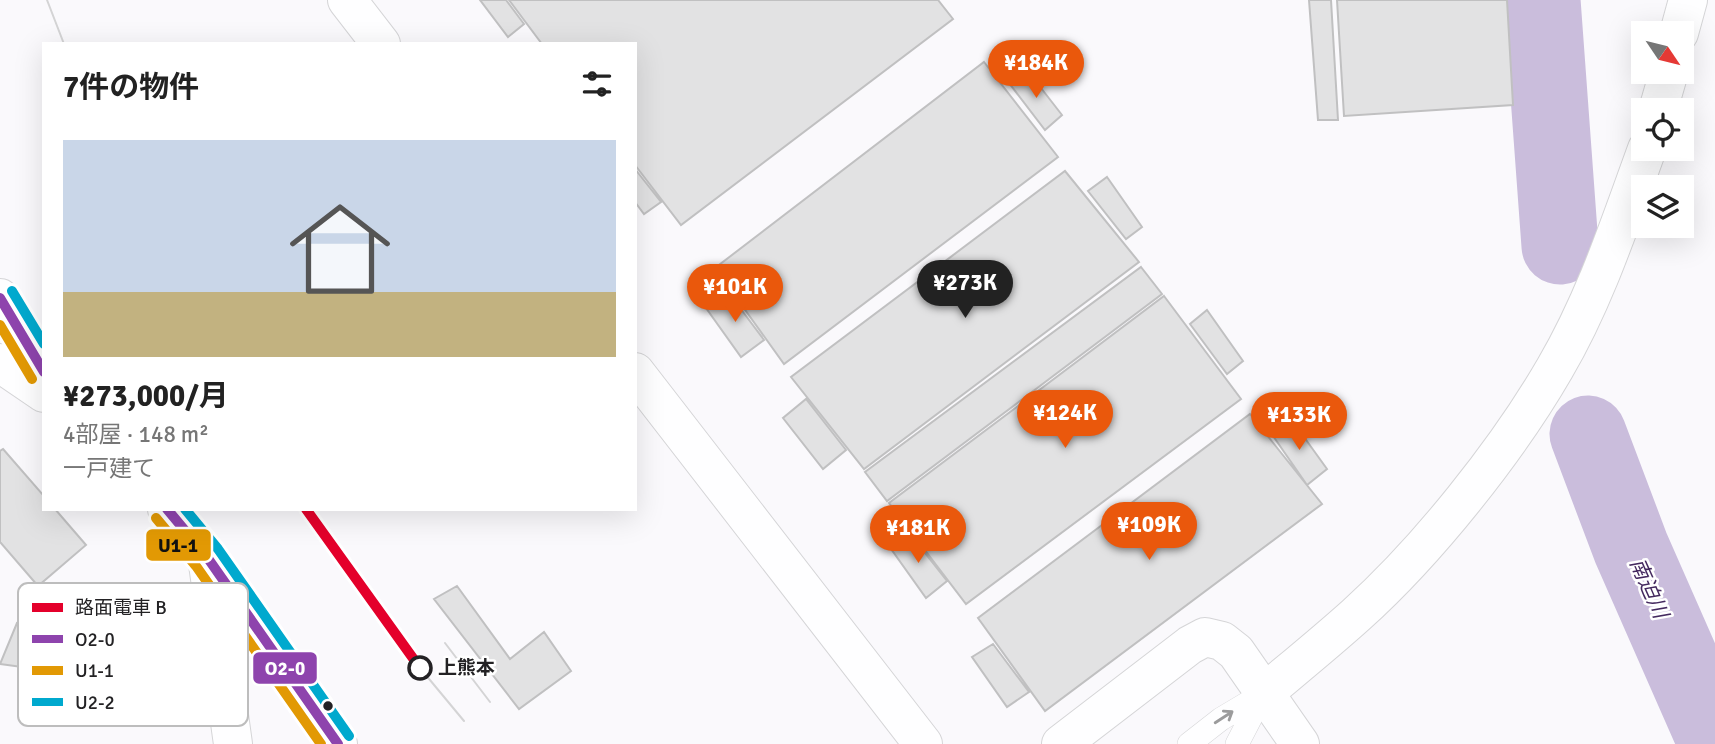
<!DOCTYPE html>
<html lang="ja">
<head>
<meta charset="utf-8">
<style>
	body { margin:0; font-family:Signika,"Noto Sans JP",sans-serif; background:#f2f2f2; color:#222; height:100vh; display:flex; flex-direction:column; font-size:26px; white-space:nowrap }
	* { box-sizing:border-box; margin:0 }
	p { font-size:23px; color:#767676 }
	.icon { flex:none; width:38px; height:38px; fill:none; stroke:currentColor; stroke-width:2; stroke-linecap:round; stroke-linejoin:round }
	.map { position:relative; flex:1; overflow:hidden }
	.sheet { position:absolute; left:42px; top:42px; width:595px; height:469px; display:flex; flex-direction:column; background:#fff; border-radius:0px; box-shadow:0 7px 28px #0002 }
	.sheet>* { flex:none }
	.needle { width:46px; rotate:125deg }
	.controls { position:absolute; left:1631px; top:21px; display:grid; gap:14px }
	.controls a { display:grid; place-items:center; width:63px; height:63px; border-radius:0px; background:#fff; box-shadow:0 7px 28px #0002; font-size:35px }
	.price { position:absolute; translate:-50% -60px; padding:0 16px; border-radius:24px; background:#ea580c; color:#fff; font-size:23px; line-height:46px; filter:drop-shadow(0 2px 4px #0008) }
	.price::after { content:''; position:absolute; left:50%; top:42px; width:21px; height:16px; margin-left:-10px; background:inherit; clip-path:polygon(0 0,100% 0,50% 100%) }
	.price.current { background:#222; color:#fff }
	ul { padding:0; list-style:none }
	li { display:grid; align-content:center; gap:14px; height:371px; padding:0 21px }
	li+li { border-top:2px solid #e0e0e0 }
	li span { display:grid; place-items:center; height:217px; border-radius:0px; color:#555 }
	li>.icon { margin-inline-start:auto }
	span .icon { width:126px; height:126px; fill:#fffc; stroke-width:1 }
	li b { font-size:30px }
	h2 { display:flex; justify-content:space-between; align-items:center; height:84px; padding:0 21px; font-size:30px }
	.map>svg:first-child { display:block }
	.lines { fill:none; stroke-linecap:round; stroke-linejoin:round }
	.river { stroke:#cabddc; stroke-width:77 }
	.building { fill:#e2e2e3; stroke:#c0c0c1; stroke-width:2 }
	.service-casing { stroke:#d5d5d7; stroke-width:24 }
	.minor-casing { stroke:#d5d5d7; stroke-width:40 }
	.tertiary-casing { stroke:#d5d5d7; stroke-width:40 }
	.primary-casing { stroke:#d5d5d7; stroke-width:40 }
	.service { stroke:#fefeff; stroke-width:23 }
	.minor { stroke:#fefeff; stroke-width:38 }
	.tertiary { stroke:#fefeff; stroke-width:38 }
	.primary { stroke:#fefeff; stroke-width:38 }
	.tram { stroke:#d4d4d5; stroke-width:2 }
	.bus-1-casing { stroke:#fff; stroke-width:16 }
	.bus-2-casing { stroke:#fff; stroke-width:16 }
	.bus-3-casing { stroke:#fff; stroke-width:16 }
	.bus-1 { stroke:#8e44ad; stroke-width:10 }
	.bus-2 { stroke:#e29904; stroke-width:10 }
	.bus-3 { stroke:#00a9ce; stroke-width:10 }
	.tram-1-casing { stroke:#fff; stroke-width:16 }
	.tram-1 { stroke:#e4002b; stroke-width:10 }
	.oneway { stroke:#9b9b9c }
	.stop-dot { fill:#fff; stroke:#232224; stroke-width:3.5 }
	.bus-dot { fill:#232224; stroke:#fff; stroke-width:2.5 }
	.labels { text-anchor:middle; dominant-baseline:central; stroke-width:5; stroke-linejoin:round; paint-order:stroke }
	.stop-label { font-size:19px; font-weight:bold; fill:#232224; stroke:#fff; text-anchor:start }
	.water-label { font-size:21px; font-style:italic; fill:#44295f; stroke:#fff }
	.key { fill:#fff; stroke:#bdbdbd; stroke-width:2 }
	.key-label { font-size:19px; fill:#232224 }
	.line-badge { stroke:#fff; stroke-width:2.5 }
	.badge-label { font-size:19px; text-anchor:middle; font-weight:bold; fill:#fff }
	.pale-badge-label { font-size:19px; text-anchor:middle; font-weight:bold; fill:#111 }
</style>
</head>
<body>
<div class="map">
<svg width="1715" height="744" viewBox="0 0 1715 744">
	<rect width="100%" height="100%" fill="#faf9fc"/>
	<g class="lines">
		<path class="river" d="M 1542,0 L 1560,246
			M 1588,434 L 1631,548 L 1715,739"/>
	</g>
	<path class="building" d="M 480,0 L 506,0 L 524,24 L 508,37 Z
		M 509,0 L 938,0 L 953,19 L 681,225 L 635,165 L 635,44 L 542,44 Z
		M 1309,0 L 1331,0 L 1338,120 L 1318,120 Z
		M 1337,0 L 1507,0 L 1513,105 L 1344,116 Z
		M 984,62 L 1058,157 L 784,364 L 715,268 Z
		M 1027,70 L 1062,115 L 1045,130 L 1009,83 Z
		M 635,169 L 661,202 L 644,214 L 635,202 Z
		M 1065,171 L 1139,262 L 864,469 L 791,377 Z
		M 1107,177 L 1142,227 L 1126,239 L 1088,191 Z
		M 1141,267 L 1162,294 L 887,501 L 865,472 Z
		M 728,292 L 764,340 L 741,357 L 706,308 Z
		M 1164,296 L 1241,399 L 966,604 L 889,503 Z
		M 1207,310 L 1243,361 L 1227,374 L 1190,324 Z
		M 806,399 L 846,450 L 823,469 L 783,418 Z
		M 1250,414 L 1322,504 L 1045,711 L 978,618 Z
		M 1291,419 L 1327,469 L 1307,485 L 1271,433 Z
		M 3,449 L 44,496 L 44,509 L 55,509 L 86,545 L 38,586 L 0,542 L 0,451 Z
		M 910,534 L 947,581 L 926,598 L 889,546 Z
		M 457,586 L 510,659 L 544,632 L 571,671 L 519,709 L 434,599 Z
		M 17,623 L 82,635 L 73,674 L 0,664 Z
		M 993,644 L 1029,692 L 1007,707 L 972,657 Z"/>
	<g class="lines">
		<g class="service-casing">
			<path id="service" d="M 1189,744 L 1221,719 L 1263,694
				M 1237,744 L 1263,694"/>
		</g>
		<g class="minor-casing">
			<path id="minor" d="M 347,0 L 381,44
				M 635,372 L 923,744
				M 207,557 L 233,744
				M 1061,744 L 1190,645 L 1205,637 L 1222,641 L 1236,652 L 1300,744"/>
		</g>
		<g class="tertiary-casing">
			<path id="tertiary" d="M 1679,33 L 1688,0
				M 1658,110 L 1669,72
				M 0,298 L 44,372
				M 1263,694 C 1294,668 1326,642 1356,615 C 1427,551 1507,451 1555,368 C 1595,300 1620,223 1647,149"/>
		</g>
		<g class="primary-casing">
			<path id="primary" d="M 0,363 L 44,393
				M 167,509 L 207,557 L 338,744"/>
		</g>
		<use href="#service" class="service"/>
		<use href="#minor" class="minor"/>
		<use href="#tertiary" class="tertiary"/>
		<use href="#primary" class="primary"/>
		<path class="tram" d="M 47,0 L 64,44
			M 445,643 L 490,702
			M 420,668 L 464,721"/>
		<g class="bus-1-casing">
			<path id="bus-1" d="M 0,298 L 44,372
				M 167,509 L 207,557 L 338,744"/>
		</g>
		<g class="bus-2-casing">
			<path id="bus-2" d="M 0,325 L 32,379
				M 156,518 L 196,566 L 321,744"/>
		</g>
		<g class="bus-3-casing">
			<path id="bus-3" d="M 12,291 L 44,344
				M 185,509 L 218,549 L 349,736"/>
		</g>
		<use href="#bus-1" class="bus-1"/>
		<use href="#bus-2" class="bus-2"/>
		<use href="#bus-3" class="bus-3"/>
		<g class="tram-1-casing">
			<path id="tram-1" d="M 306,509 L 420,668"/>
		</g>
		<use href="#tram-1" class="tram-1"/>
	</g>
	<defs><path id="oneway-shaft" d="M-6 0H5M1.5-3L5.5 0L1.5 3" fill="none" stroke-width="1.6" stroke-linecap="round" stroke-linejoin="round" transform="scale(1.75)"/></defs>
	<use class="oneway" href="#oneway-shaft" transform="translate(1224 717) rotate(-33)"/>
	<circle class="stop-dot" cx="420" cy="668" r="11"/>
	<circle class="bus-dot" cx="328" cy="706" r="6"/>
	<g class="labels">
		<g class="stop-label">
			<text x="438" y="668">上熊本</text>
		</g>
		<g class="water-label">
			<text transform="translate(1649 588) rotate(66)">南迫川</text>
		</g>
	</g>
	<rect x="18" y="583" width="230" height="143" rx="10" class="key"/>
	<rect x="32" y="603" width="31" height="9" fill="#e4002b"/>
	<rect x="32" y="635" width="31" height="8" fill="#8e44ad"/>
	<rect x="32" y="666" width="31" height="9" fill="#e29904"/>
	<rect x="32" y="698" width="31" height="8" fill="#00a9ce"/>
	<g class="key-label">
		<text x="75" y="614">路面電車 B</text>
		<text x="75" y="646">O2-0</text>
		<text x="75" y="677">U1-1</text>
		<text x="75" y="709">U2-2</text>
	</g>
	<g class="line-badge">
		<rect x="145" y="528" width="67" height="34" rx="7" fill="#e29904"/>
		<rect x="252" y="651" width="66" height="34" rx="7" fill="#8e44ad"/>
	</g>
	<g class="badge-label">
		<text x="285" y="675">O2-0</text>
	</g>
	<g class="pale-badge-label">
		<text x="178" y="552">U1-1</text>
	</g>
</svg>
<div class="controls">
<a><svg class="needle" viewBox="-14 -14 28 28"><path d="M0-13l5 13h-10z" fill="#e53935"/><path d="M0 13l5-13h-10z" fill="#767676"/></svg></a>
<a><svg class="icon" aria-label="locate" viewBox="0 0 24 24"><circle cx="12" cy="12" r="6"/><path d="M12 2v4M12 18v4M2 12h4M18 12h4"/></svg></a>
<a><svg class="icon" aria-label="layers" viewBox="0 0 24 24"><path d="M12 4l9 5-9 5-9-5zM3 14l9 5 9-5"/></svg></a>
</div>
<b class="price" style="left:1036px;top:100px">¥184K</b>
<b class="price current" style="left:965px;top:320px">¥273K</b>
<b class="price" style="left:735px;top:324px">¥101K</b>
<b class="price" style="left:1065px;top:450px">¥124K</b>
<b class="price" style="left:1299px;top:452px">¥133K</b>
<b class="price" style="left:1149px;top:562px">¥109K</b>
<b class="price" style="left:918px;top:565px">¥181K</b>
<section class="sheet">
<h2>7件の物件<svg class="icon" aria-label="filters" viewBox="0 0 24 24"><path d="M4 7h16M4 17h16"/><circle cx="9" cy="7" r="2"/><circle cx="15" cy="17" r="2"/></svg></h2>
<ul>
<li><span style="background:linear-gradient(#c9d6e8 70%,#c2b280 0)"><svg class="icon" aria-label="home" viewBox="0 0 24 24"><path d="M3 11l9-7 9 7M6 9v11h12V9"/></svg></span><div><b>¥273,000/月</b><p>4部屋 · 148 m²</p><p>一戸建て</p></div></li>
</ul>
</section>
</div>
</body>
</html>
